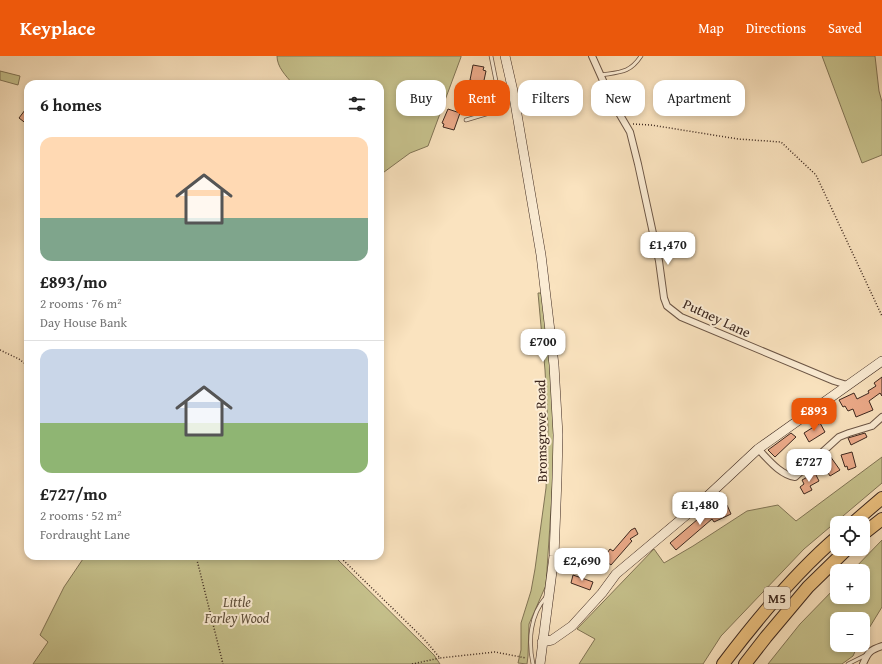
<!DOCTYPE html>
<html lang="en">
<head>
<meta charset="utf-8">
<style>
	body { margin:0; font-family:"Gentium Book Plus",serif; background:#f2f2f2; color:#222; height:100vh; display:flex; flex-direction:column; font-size:15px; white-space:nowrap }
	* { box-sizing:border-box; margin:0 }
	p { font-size:13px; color:#767676 }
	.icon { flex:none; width:22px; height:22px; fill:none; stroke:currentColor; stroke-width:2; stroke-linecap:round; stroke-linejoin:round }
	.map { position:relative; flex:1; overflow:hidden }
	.details { position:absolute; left:24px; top:24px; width:360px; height:480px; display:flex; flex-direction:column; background:#fff; border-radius:12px; box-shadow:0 2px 6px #0003 }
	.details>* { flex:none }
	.hud { position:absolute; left:396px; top:24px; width:380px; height:36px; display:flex; gap:8px }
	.buttons { position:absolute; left:830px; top:460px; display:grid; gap:8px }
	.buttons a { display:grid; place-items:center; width:40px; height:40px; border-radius:8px; background:#fff; box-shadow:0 2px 6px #0003; font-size:20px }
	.price { position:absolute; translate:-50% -34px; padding:0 9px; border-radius:8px; background:#fff; color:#222; font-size:13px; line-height:26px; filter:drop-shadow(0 1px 2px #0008) }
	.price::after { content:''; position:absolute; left:50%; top:24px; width:12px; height:9px; margin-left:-6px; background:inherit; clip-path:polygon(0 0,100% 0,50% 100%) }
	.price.on { background:#ea580c; color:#fff }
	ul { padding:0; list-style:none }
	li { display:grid; align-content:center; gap:8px; height:212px; padding:0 16px }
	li+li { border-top:1px solid #e0e0e0 }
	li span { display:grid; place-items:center; height:124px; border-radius:12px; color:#555 }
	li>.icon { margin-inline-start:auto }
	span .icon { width:72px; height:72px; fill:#fffc; stroke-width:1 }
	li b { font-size:17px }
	h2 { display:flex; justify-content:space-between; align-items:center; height:48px; padding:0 16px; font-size:17px }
	.pill { padding:0 14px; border-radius:12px; background:#fff; box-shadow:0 2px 6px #0003; font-size:14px; line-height:36px }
	.pill.on { background:#ea580c; color:#fff }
	header { display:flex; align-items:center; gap:24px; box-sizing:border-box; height:56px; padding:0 20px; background:#ea580c; color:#fff }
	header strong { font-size:19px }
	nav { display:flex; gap:22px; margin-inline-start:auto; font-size:14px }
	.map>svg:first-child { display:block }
	.green { fill:#c6c18c; stroke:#817455 }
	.building { fill:#ecaa89; stroke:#3c271e }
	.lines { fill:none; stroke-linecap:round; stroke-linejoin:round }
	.lane-casing { stroke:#6c5646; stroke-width:4.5 }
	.street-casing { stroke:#6c5646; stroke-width:8 }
	.secondary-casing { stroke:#3c271e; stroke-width:10 }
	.highway-casing { stroke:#3c271e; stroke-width:14 }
	.path { stroke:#3c271e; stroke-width:1.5; stroke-dasharray:1 2; stroke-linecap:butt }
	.lane { stroke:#fcedd5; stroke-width:3 }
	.street { stroke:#fcedd5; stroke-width:6 }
	.secondary { stroke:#fcedd5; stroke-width:9 }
	.highway { stroke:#edc280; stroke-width:12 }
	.labels { text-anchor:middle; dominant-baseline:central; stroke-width:4; stroke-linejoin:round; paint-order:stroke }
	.shield { fill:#fcedd5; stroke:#766255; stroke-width:1 }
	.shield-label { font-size:13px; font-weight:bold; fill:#3c271e }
	.street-label { font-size:14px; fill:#3c271e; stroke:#fcedd5 }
	.park-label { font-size:14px; font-style:italic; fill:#5e4e3a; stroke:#fcedd5 }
</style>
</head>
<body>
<header>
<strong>Keyplace</strong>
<nav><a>Map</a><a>Directions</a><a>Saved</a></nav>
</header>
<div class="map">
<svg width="882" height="608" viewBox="0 0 882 608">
	<rect width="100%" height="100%" fill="#fae3bf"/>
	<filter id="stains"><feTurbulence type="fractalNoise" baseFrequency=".005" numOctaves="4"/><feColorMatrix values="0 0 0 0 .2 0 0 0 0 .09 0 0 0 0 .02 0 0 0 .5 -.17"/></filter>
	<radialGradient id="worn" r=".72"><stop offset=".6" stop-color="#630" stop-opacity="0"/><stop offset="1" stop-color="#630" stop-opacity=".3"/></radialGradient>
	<path class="green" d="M 277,0 L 461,0 L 461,1 L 428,90 L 410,97 L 380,119 L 380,28 L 293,28 C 286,20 277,11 277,0 Z
		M 822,0 L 875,0 L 879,35 L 882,46 L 882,99 L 862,107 Z
		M 0,15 L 20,20 L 18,29 L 0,24 Z
		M 538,237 L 542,237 L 550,310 L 554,378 L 553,422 L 546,529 L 529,568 L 528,600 L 527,608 L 518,607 L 521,594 L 521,567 L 531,535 L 535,513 L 546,432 L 547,409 L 548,371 L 545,314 Z
		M 882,401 L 882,427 L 804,493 L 721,580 L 703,608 L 579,608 L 595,583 L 577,573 L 654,493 L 664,507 L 693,490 L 747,455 L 778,449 L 796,465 Z
		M 882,484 L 882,551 L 863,582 L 863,563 L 837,563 L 837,589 L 858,589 L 853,600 L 842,608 L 768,608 L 800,568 L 837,530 L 837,541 L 863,541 L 863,515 L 852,515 Z
		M 85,500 L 334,500 L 434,599 L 440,608 L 33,608 L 48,586 L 40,579 L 64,531 Z"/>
	<path class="building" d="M 473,9 L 484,11 L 483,14 L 486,15 L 483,29 L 487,30 L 486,40 L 485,40 L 483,56 L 476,58 L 470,57 L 474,25 L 470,24 Z
		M 28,50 L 28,69 L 19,62 Z
		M 448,53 L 460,57 L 454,74 L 443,71 L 444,68 L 442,67 Z
		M 882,321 L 882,340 L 880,337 L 869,345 L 873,354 L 856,361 L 853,353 L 848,355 L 845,350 L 843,351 L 839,344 L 854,337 L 857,343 L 869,337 L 868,335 L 876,330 L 874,327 Z
		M 820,367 L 825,376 L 809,386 L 804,377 Z
		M 791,377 L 796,381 L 775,401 L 768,394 Z
		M 865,377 L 867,381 L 851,389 L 848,382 Z
		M 852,396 L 856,411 L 848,414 L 847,410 L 845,411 L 841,399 Z
		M 830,400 L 840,414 L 830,420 L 822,407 L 822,405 Z
		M 815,417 L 819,425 L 810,430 L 812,434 L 804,438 L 800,431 L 804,428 L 802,424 Z
		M 727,449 L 731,458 L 714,466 L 712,463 L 676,494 L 670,487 L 698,463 Z
		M 635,472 L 638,478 L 630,483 L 632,485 L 611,509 L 604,504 L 606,501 L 605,500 L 610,493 L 613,495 L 631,474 Z
		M 573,519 L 593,526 L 590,534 L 571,527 Z"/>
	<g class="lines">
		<g class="lane-casing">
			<path id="lane" d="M 601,19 C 620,16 630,17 641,0
				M 466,64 L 496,55 L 497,30 L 491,0
				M 533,608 C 528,585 530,559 546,541
				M 848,608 L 866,599"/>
		</g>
		<g class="street-casing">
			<path id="street" d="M 592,0 L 613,47 L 630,76 L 638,108 L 659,205 L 664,242 L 667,250 L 681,261 L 834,325 L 847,329
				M 758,393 C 768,403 780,419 795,421 L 839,381 L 849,377 L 872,370 L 882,361
				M 863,608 C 868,596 870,594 882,590"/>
		</g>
		<g class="secondary-casing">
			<path id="secondary" d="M 505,0 L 513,35 L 541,199 L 554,309 L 558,379 L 557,422 L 554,500 L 540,608
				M 542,586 L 552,584 L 572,570 L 602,537 L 616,518 L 697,450 L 758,393 L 882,305"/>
		</g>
		<g class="highway-casing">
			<path id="highway" d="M 853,467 L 882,442
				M 863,478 L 882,463
				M 723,608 C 757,563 794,518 837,481
				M 745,608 L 766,581 L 808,531 L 847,493"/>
		</g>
		<path class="path" d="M 633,68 L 651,69 L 738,83 L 781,86 L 816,119 L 882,260
			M 0,294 L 19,303 L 28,310
			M 196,500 L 223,608
			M 339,500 L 424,583 L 440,602 L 495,596 L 526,602
			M 412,608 L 440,602"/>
		<use href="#lane" class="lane"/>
		<use href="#street" class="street"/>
		<use href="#secondary" class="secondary"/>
		<use href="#highway" class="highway"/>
	</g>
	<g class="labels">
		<rect class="shield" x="764" y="531" width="26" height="22" rx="3"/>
		<g class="shield-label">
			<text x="777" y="542">M5</text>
		</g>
		<g class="street-label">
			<text transform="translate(717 262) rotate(25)">Putney Lane</text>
			<text transform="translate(541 375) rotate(-91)">Bromsgrove Road</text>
		</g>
		<g class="park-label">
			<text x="237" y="546">Little<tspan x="237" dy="16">Farley Wood</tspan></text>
		</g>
	</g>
	<rect width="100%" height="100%" filter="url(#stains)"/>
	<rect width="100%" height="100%" fill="url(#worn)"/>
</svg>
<div class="buttons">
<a><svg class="icon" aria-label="locate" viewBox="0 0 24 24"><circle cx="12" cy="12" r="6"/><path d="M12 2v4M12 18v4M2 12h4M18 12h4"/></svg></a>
<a>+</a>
<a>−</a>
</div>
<b class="price" style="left:668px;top:210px">£1,470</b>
<b class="price" style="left:543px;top:307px">£700</b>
<b class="price on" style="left:814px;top:376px">£893</b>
<b class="price" style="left:809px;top:427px">£727</b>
<b class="price" style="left:700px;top:470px">£1,480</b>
<b class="price" style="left:582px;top:526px">£2,690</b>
<div class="hud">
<a class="pill">Buy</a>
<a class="pill on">Rent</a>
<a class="pill">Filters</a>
<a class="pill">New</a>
<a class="pill">Apartment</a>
</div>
<section class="details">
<h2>6 homes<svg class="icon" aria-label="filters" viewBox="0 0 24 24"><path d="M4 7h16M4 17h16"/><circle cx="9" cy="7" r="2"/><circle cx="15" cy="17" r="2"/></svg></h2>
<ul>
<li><span style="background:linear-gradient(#ffd9b3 65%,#7fa58c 0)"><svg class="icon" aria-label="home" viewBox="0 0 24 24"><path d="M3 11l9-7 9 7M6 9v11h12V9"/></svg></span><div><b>£893/mo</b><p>2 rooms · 76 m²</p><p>Day House Bank</p></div></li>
<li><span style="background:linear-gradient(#c9d6e8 60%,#8fb573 0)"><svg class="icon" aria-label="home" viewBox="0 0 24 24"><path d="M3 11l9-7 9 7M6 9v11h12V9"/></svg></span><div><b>£727/mo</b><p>2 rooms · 52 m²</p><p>Fordraught Lane</p></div></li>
</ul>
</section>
</div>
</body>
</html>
